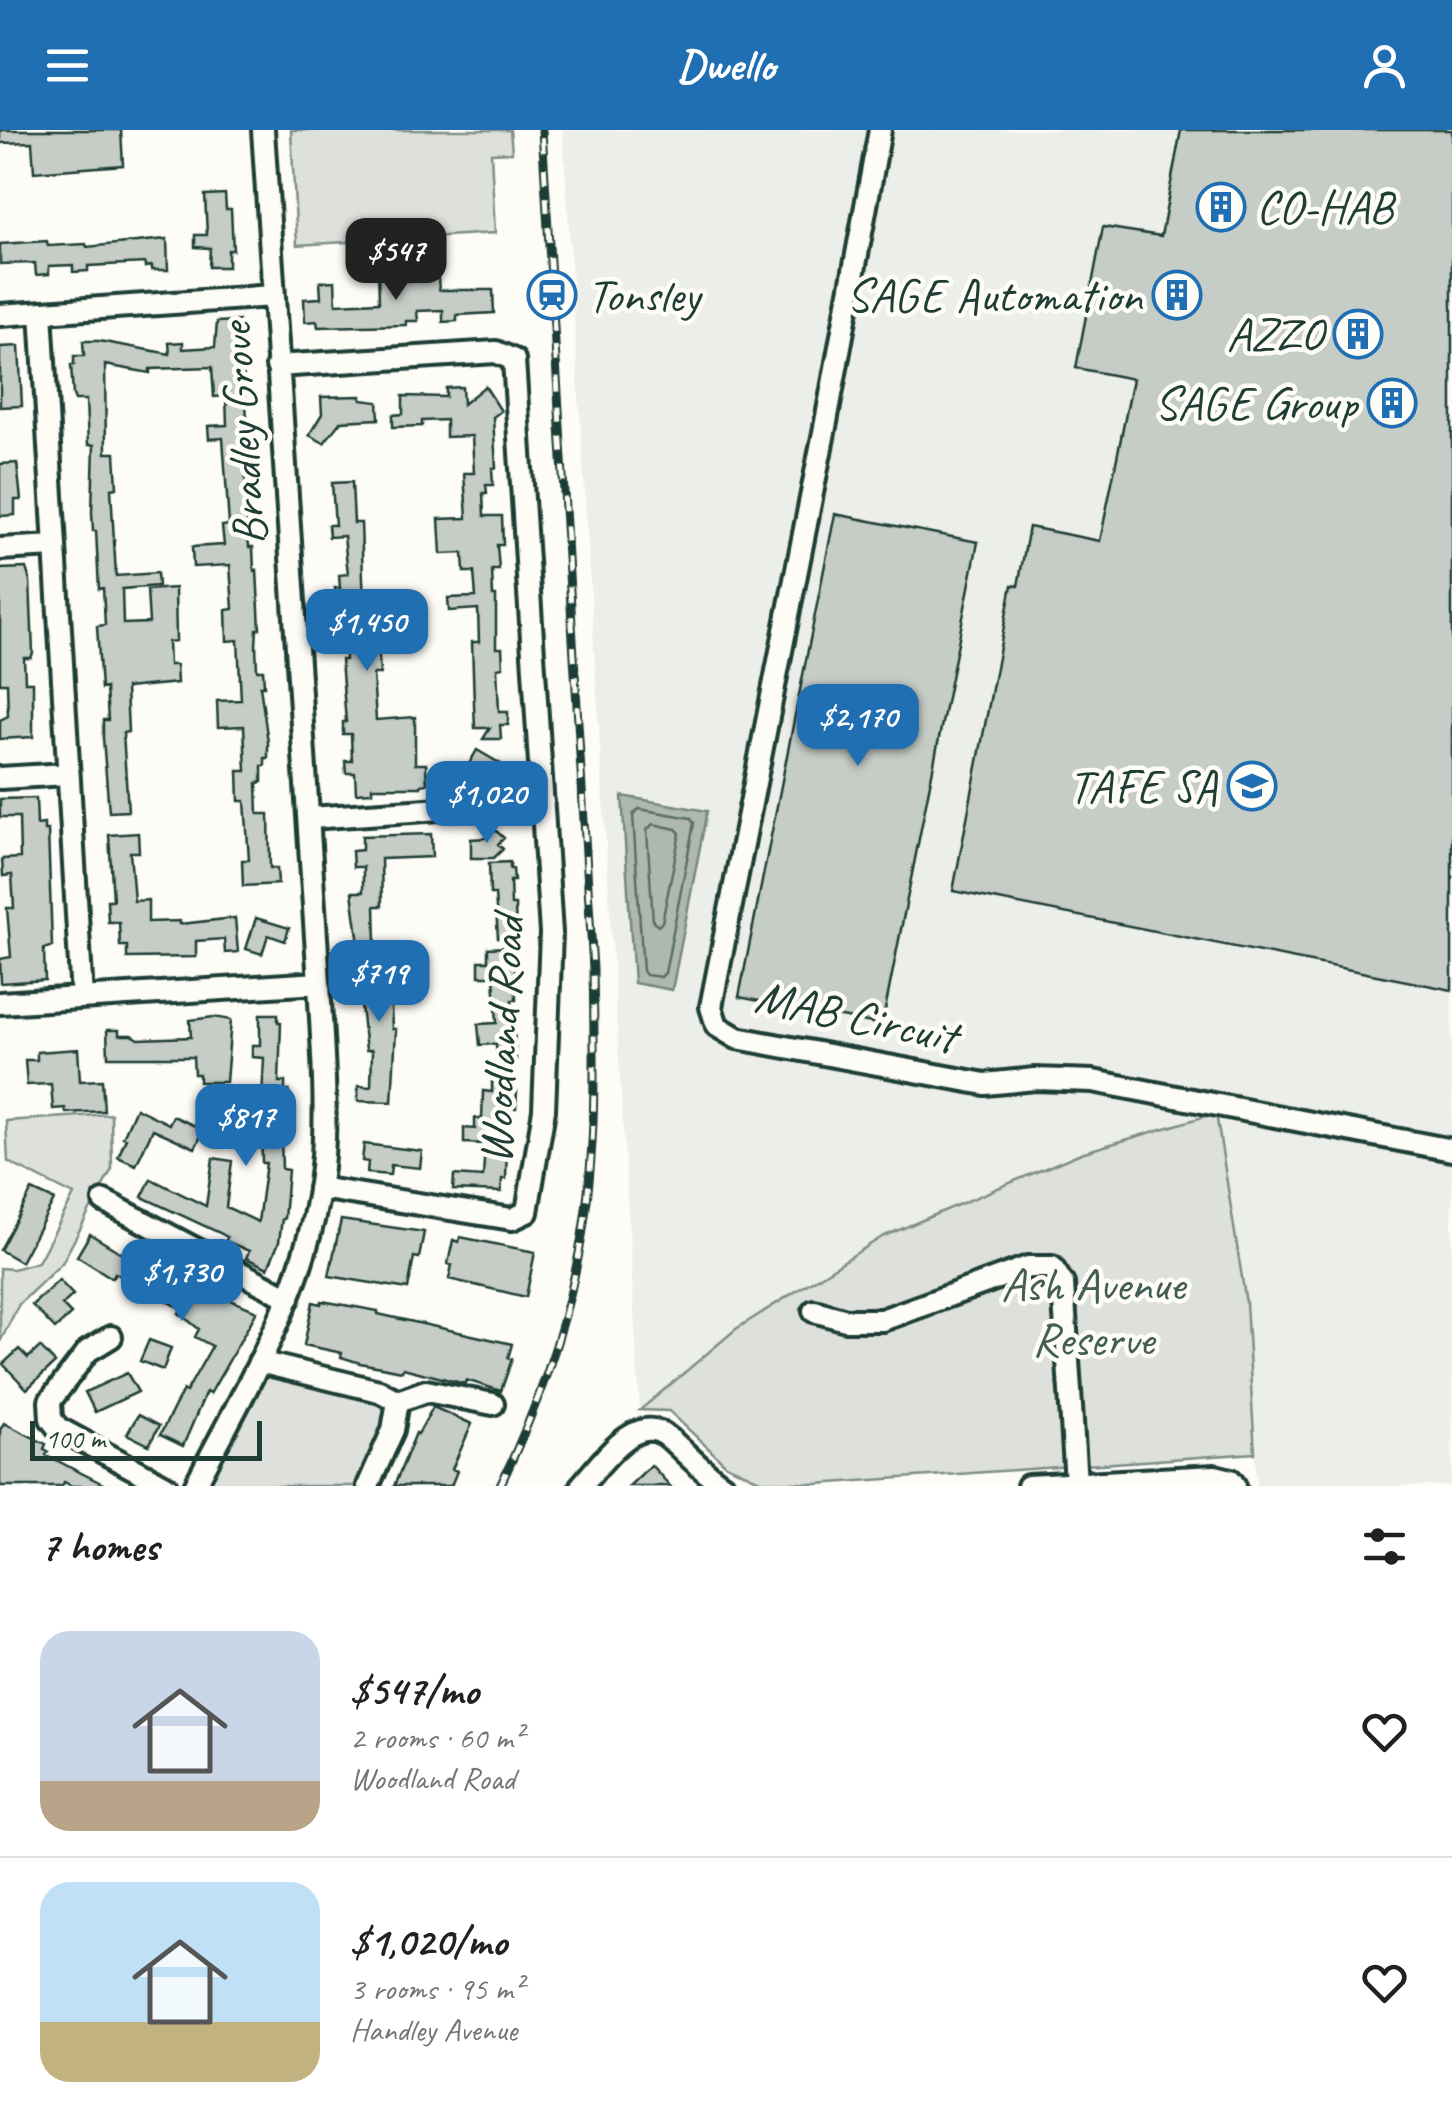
<!DOCTYPE html>
<html lang="en">
<head>
<meta charset="utf-8">
<style>
	body { margin:0; font-family:Caveat,sans-serif; background:#f6f6f6; color:#202124; height:100vh; display:flex; flex-direction:column; font-size:38px; white-space:nowrap }
	* { box-sizing:border-box; margin:0 }
	p { font-size:32px; color:#757577 }
	.icon { flex:none; width:55px; height:55px; fill:none; stroke:currentColor; stroke-width:2; stroke-linecap:round; stroke-linejoin:round }
	.map { position:relative; height:1356px; overflow:hidden }
	.sheet { display:flex; flex-direction:column; background:#fff; flex:1 }
	.sheet>* { flex:none }
	.scale { position:absolute; left:30px; bottom:25px; width:232px; box-sizing:border-box; padding-left:10px; border:5px solid #1f3d34; border-top:0; font-size:28px; line-height:35px; white-space:nowrap; color:#1f3d34; -webkit-text-stroke:8px #fdfcf7; paint-order:stroke }
	.price { position:absolute; translate:-50% -85px; padding:0 22px; border-radius:20px; background:#1f6fb2; color:#fff; font-size:32px; line-height:65px; filter:drop-shadow(0 2px 5px #0008) }
	.price::after { content:''; position:absolute; left:50%; top:60px; width:30px; height:22px; margin-left:-15px; background:inherit; clip-path:polygon(0 0,100% 0,50% 100%) }
	.price.active { background:#222; color:#fff }
	ul { padding:0; list-style:none }
	li { display:flex; align-items:center; gap:30px; height:250px; padding:0 40px }
	li+li { border-top:2px solid #e0e0e0 }
	li span { display:grid; place-items:center; flex:none; width:280px; height:200px; border-radius:30px; color:#555 }
	li>.icon { margin-inline-start:auto }
	span .icon { width:120px; height:120px; fill:#fffc; stroke-width:1 }
	li b { font-size:42px }
	h2 { display:flex; justify-content:space-between; align-items:center; height:120px; padding:0 40px; font-size:42px }
	header { display:flex; justify-content:space-between; align-items:center; height:130px; padding:0 40px; background:#1f6fb2; color:#fff; font-size:45px; font-weight:700 }
	.map>svg:first-child { display:block }
	.built { fill:#eceee9 }
	.green { fill:#dde0db; stroke:#7e8e88; stroke-width:2.5 }
	.water { fill:#aeb8b1; stroke:#75877f; stroke-width:2.5 }
	.lines { fill:none; stroke-linecap:round; stroke-linejoin:round }
	.shore { stroke:#586e66; stroke-width:2.5 }
	.building { fill:#c6cdc7; stroke:#1f3d34; stroke-width:2.5 }
	.minor-casing { stroke:#1f3d34; stroke-width:28 }
	.minor { stroke:#fdfcf7; stroke-width:20 }
	.rail-casing { stroke:#1f3d34; stroke-width:9 }
	.rail { stroke:#fdfcf7; stroke-width:5; stroke-dasharray:15; stroke-linecap:butt }
	.labels { text-anchor:middle; dominant-baseline:central; stroke-width:9; stroke-linejoin:round; paint-order:stroke }
	.poi-label { font-size:48px; fill:#1f3d34; stroke:#fdfcf7; text-anchor:end }
	.street-label { font-size:48px; fill:#1f3d34; stroke:#fdfcf7 }
	.park-label { font-size:48px; fill:#455e55; stroke:#fdfcf7 }
</style>
</head>
<body>
<header><svg class="icon" aria-label="menu" viewBox="0 0 24 24"><path d="M4 6h16M4 12h16M4 18h16"/></svg>Dwello<svg class="icon" aria-label="person" viewBox="0 0 24 24"><circle cx="12" cy="8" r="4"/><path d="M4 21q1-7 8-7t8 7"/></svg></header>
<div class="map">
<svg width="1452" height="1356" viewBox="0 0 1452 1356">
	<rect width="100%" height="100%" fill="#fdfcf7"/>
	<filter id="ink" filterUnits="userSpaceOnUse"><feTurbulence type="fractalNoise" baseFrequency=".01" numOctaves="2"/><feDisplacementMap in="SourceGraphic" scale="20" xChannelSelector="R" yChannelSelector="G"/><feConvolveMatrix kernelMatrix="1 2 1 2 8 2 1 2 1" color-interpolation-filters="sRGB"/></filter>
	<g filter="url(#ink)">
		<path class="built" d="M 563,0 L 1452,0 L 1452,1356 L 1257,1356 L 1246,1173 L 1216,984 L 1081,1023 L 882,1107 L 736,1199 L 640,1280 Z"/>
		<path class="green" d="M 291,0 L 510,0 L 512,22 L 491,23 L 495,103 L 297,115 Z
			M 1216,983 L 1246,1173 L 1255,1323 L 816,1354 L 762,1351 L 726,1335 L 669,1281 L 640,1280 L 736,1199 L 882,1107 L 1081,1023 Z
			M 111,984 L 112,1039 L 62,1133 L 19,1174 L 0,1212 L 0,1138 L 13,1139 L 38,1132 L 74,1065 L 8,1032 L 6,991 Z
			M 268,1240 L 394,1272 L 364,1356 L 206,1356 Z"/>
		<path class="water" d="M 622,666 L 707,681 L 672,860 L 634,853 Z"/>
		<g class="lines">
			<path class="shore" d="M 639,679 L 691,688 L 694,693 L 665,843 L 661,847 L 646,845 L 643,841 L 633,685 Z
				M 653,694 L 676,699 L 680,703 L 662,792 L 658,796 L 653,792 L 647,700 Z"/>
		</g>
		<path class="building" d="M 0,0 L 121,0 L 123,35 L 34,42 L 32,12 L 0,13 Z
			M 1181,0 L 1452,0 L 1452,860 L 953,761 L 1012,455 L 1018,456 L 1029,397 L 1100,411 L 1133,249 L 1076,238 L 1103,97 L 1161,106 Z
			M 225,64 L 226,79 L 231,79 L 233,120 L 228,120 L 228,137 L 209,137 L 210,118 L 195,117 L 195,105 L 207,105 L 205,65 Z
			M 167,109 L 168,140 L 152,140 L 152,136 L 145,137 L 145,133 L 88,136 L 88,141 L 73,142 L 73,135 L 49,136 L 49,144 L 36,145 L 35,133 L 0,134 L 0,114 L 47,111 L 48,116 L 86,114 L 87,117 Z
			M 397,137 L 397,145 L 403,145 L 404,151 L 438,148 L 439,160 L 493,160 L 494,183 L 457,185 L 457,191 L 443,192 L 443,180 L 417,181 L 418,191 L 406,191 L 406,195 L 318,197 L 317,191 L 305,192 L 304,169 L 321,168 L 320,152 L 335,151 L 336,174 L 379,172 L 378,138 Z
			M 239,191 L 249,311 L 250,326 L 245,327 L 246,354 L 252,353 L 253,372 L 247,373 L 247,387 L 249,417 L 253,417 L 254,441 L 257,440 L 260,499 L 257,499 L 256,515 L 257,540 L 263,540 L 264,556 L 260,556 L 268,612 L 268,628 L 265,628 L 265,636 L 262,636 L 262,652 L 257,653 L 258,684 L 269,684 L 270,738 L 277,738 L 278,754 L 243,756 L 242,730 L 249,730 L 245,671 L 239,671 L 238,641 L 246,641 L 244,596 L 218,597 L 217,571 L 241,570 L 238,510 L 227,511 L 226,480 L 233,479 L 230,435 L 193,437 L 192,417 L 224,415 L 222,396 L 229,395 L 223,308 L 209,309 L 208,296 L 227,295 L 226,266 L 214,267 L 212,237 L 150,239 L 150,243 L 105,235 L 106,323 L 115,323 L 117,358 L 111,359 L 116,446 L 157,443 L 158,456 L 122,459 L 123,494 L 149,493 L 147,460 L 175,458 L 176,511 L 168,512 L 169,535 L 176,535 L 177,553 L 126,558 L 128,602 L 123,603 L 128,681 L 109,682 L 103,608 L 103,590 L 108,590 L 106,558 L 101,559 L 97,496 L 105,495 L 103,458 L 99,459 L 96,401 L 93,401 L 92,382 L 94,315 L 88,315 L 86,270 L 75,270 L 73,265 L 71,235 L 74,235 L 74,226 L 84,226 L 83,211 L 99,211 L 170,224 L 169,213 L 183,212 L 183,219 L 215,217 L 217,192 Z
			M 19,216 L 22,276 L 0,277 L 0,217 Z
			M 485,256 L 501,281 L 493,287 L 496,338 L 492,338 L 493,355 L 486,355 L 487,363 L 483,363 L 484,386 L 502,386 L 503,415 L 497,415 L 499,440 L 492,440 L 493,466 L 496,466 L 496,518 L 502,518 L 503,537 L 497,538 L 499,582 L 508,582 L 508,595 L 500,595 L 501,609 L 483,609 L 490,598 L 475,598 L 474,574 L 472,512 L 479,512 L 478,479 L 449,481 L 448,468 L 476,467 L 474,442 L 464,442 L 463,423 L 441,424 L 439,389 L 467,388 L 464,343 L 474,343 L 472,306 L 446,307 L 446,290 L 422,291 L 422,296 L 393,297 L 393,285 L 403,284 L 403,266 L 446,267 L 446,258 L 462,257 L 463,274 Z
			M 361,266 L 361,270 L 378,272 L 379,289 L 341,291 L 324,313 L 309,305 L 322,284 L 321,267 Z
			M 17,333 L 21,370 L 15,370 L 15,385 L 0,386 L 0,334 Z
			M 352,352 L 354,393 L 361,393 L 364,477 L 368,477 L 370,513 L 378,513 L 380,544 L 373,544 L 376,590 L 415,587 L 415,634 L 426,634 L 427,654 L 421,655 L 421,657 L 372,657 L 372,662 L 356,663 L 355,643 L 346,643 L 345,631 L 352,631 L 351,604 L 343,604 L 343,592 L 346,592 L 341,530 L 345,530 L 343,495 L 337,496 L 335,458 L 340,458 L 339,445 L 348,444 L 344,406 L 329,407 L 328,395 L 335,395 L 332,353 Z
			M 835,384 L 978,412 L 882,895 L 739,867 Z
			M 26,438 L 30,451 L 33,523 L 31,528 L 24,528 L 25,552 L 33,552 L 33,607 L 0,609 L 0,590 L 8,586 L 7,553 L 0,553 L 0,439 Z
			M 477,620 L 511,640 L 503,653 L 493,647 L 486,657 L 475,651 L 473,655 L 461,648 Z
			M 36,668 L 37,695 L 44,694 L 44,700 L 48,700 L 52,816 L 44,819 L 45,850 L 1,853 L 0,829 L 11,827 L 7,778 L 14,778 L 12,745 L 3,746 L 2,729 L 20,728 L 19,687 L 0,687 L 0,669 Z
			M 494,699 L 504,708 L 498,714 L 503,719 L 494,728 L 471,728 L 471,709 L 485,708 Z
			M 138,703 L 139,722 L 130,722 L 134,771 L 148,770 L 148,792 L 180,791 L 180,794 L 235,788 L 238,822 L 225,823 L 224,809 L 196,811 L 196,827 L 127,828 L 127,816 L 120,816 L 119,792 L 108,792 L 107,770 L 113,770 L 109,705 Z
			M 431,704 L 432,727 L 381,729 L 382,776 L 375,776 L 376,813 L 359,814 L 352,762 L 363,762 L 363,737 L 353,737 L 352,721 L 362,720 L 362,706 Z
			M 510,732 L 510,739 L 513,739 L 514,751 L 510,751 L 511,775 L 515,775 L 516,807 L 498,808 L 495,764 L 490,764 L 489,733 Z
			M 256,788 L 289,798 L 285,811 L 268,805 L 262,824 L 246,819 Z
			M 507,817 L 507,831 L 515,831 L 516,870 L 512,870 L 516,930 L 511,930 L 510,961 L 517,961 L 516,978 L 508,978 L 506,1049 L 502,1049 L 501,1062 L 453,1060 L 454,1045 L 483,1047 L 485,1014 L 464,1013 L 464,998 L 475,999 L 475,988 L 482,989 L 483,961 L 492,962 L 492,951 L 498,951 L 496,914 L 480,915 L 478,894 L 497,893 L 494,846 L 479,846 L 479,831 L 488,831 L 488,818 Z
			M 391,822 L 392,839 L 403,839 L 404,854 L 390,854 L 392,899 L 396,899 L 392,972 L 358,971 L 358,956 L 371,957 L 372,920 L 366,920 L 357,841 L 372,841 L 372,823 Z
			M 260,884 L 278,884 L 278,892 L 281,892 L 279,952 L 285,952 L 285,961 L 289,961 L 289,976 L 280,976 L 282,1039 L 288,1040 L 284,1089 L 282,1089 L 279,1112 L 268,1138 L 246,1128 L 249,1121 L 226,1111 L 227,1107 L 220,1103 L 142,1067 L 151,1049 L 206,1076 L 213,1028 L 232,1031 L 226,1077 L 258,1092 L 266,1033 L 262,1033 L 261,994 L 264,928 L 252,927 L 252,915 L 260,915 Z
			M 214,887 L 231,890 L 226,952 L 199,952 L 199,944 L 194,944 L 193,927 L 108,927 L 107,900 L 119,900 L 119,905 L 132,905 L 139,909 L 191,907 L 190,890 Z
			M 78,919 L 80,951 L 102,950 L 104,981 L 66,983 L 65,978 L 53,979 L 51,954 L 27,955 L 25,930 L 37,930 L 37,922 Z
			M 136,978 L 169,994 L 173,986 L 204,1000 L 195,1018 L 153,999 L 136,1035 L 118,1027 L 126,1008 L 123,1007 Z
			M 364,1014 L 422,1021 L 420,1038 L 391,1035 L 390,1045 L 367,1043 L 368,1032 L 362,1031 Z
			M 32,1060 L 54,1070 L 21,1132 L 0,1120 Z
			M 341,1090 L 424,1102 L 419,1128 L 414,1127 L 408,1159 L 329,1146 Z
			M 90,1104 L 141,1135 L 144,1129 L 196,1156 L 199,1152 L 206,1157 L 208,1155 L 221,1166 L 257,1181 L 210,1264 L 206,1262 L 183,1316 L 160,1305 L 183,1260 L 186,1262 L 212,1216 L 195,1207 L 199,1199 L 179,1183 L 182,1179 L 115,1143 L 112,1148 L 77,1126 Z
			M 460,1107 L 535,1122 L 526,1167 L 449,1149 L 452,1135 L 448,1134 L 453,1110 L 459,1112 Z
			M 59,1150 L 73,1165 L 62,1175 L 71,1184 L 55,1199 L 32,1175 Z
			M 322,1171 L 378,1181 L 378,1184 L 512,1214 L 508,1228 L 512,1229 L 501,1261 L 466,1250 L 465,1254 L 403,1238 L 402,1241 L 360,1233 L 341,1227 L 342,1223 L 304,1215 L 313,1172 L 321,1174 Z
			M 149,1210 L 171,1218 L 163,1240 L 140,1231 Z
			M 40,1217 L 55,1233 L 27,1259 L 3,1234 L 19,1219 L 28,1228 Z
			M 127,1243 L 138,1262 L 95,1282 L 85,1262 Z
			M 433,1277 L 472,1294 L 452,1339 L 457,1341 L 451,1356 L 394,1356 L 416,1303 L 418,1304 Z
			M 138,1285 L 159,1296 L 149,1315 L 127,1304 Z
			M 4,1293 L 46,1314 L 44,1319 L 48,1321 L 46,1325 L 107,1356 L 72,1356 L 64,1352 L 62,1356 L 0,1356 L 0,1300 Z
			M 651,1335 L 670,1356 L 629,1356 Z"/>
		<g class="lines">
			<g class="minor-casing">
				<path id="minor" d="M 880,0 L 826,292 L 711,877 L 717,896 L 737,908 L 985,954 L 1035,949 L 1093,951 L 1452,1020
					M 41,182 L 82,868
					M 0,185 L 273,166
					M 277,236 L 496,222 L 514,230 L 551,803 L 544,980 L 527,1082 L 512,1089 L 319,1058
					M 0,419 L 54,416
					M 0,648 L 67,644
					M 310,688 L 543,672
					M 0,873 L 319,853
					M 104,1071 L 289,1168
					M 814,1181 L 846,1190 L 882,1190 L 1028,1137 L 1052,1137 L 1063,1154 L 1076,1353
					M 111,1207 L 88,1221 L 50,1271 L 51,1289 L 58,1298 L 166,1356
					M 259,1232 L 379,1261 L 398,1271 L 393,1300 L 368,1356
					M 398,1271 L 426,1261 L 493,1274
					M 195,1356 C 247,1255 311,1152 322,1037 C 328,976 322,914 319,853 L 263,0
					M 581,1356 C 601,1334 637,1279 669,1308 C 688,1325 703,1342 724,1356
					M 1028,1356 L 1215,1346 L 1231,1350 L 1235,1356"/>
			</g>
			<use href="#minor" class="minor"/>
			<g class="rail-casing">
				<path id="rail" d="M 500,1356 C 533,1287 561,1213 576,1138 C 597,1040 595,938 593,839 L 542,0"/>
			</g>
			<use href="#rail" class="rail"/>
		</g>
	</g>
	<defs>
		<g id="building-ring" transform="scale(2.5)"><circle r="9.5" fill="#fdfcf7" stroke="#1f6fb2" stroke-width="1.5"/><path d="M-4-6H4V6H1V3H-1V6H-4ZM-2.5-4.3h1.7v1.8h-1.7ZM.8-4.3h1.7v1.8H.8ZM-2.5-1h1.7V.8h-1.7ZM.8-1h1.7V.8H.8Z" fill="#1f6fb2"/></g>
		<g id="station-ring" transform="scale(2.5)"><circle r="9.5" fill="#fdfcf7" stroke="#1f6fb2" stroke-width="1.5"/><path d="M-3-6H3Q5-6 5-4V2Q5 4 3 4L4.5 6H3L1.5 4h-3L-3 6H-4.5L-3 4Q-5 4-5 2V-4Q-5-6-3-6ZM-3.5-4v3h7v-3ZM-3.5 1v1.5H-2V1ZM2 1v1.5H3.5V1Z" fill="#1f6fb2"/></g>
		<g id="university-ring" transform="scale(2.5)"><circle r="9.5" fill="#fdfcf7" stroke="#1f6fb2" stroke-width="1.5"/><path d="M0-5L7-2L0 1L-7-2ZM-4 1L0 2.5L4 1V4Q0 6-4 4Z" fill="#1f6fb2"/></g>
	</defs>
	<g fill-rule="evenodd">
		<use href="#building-ring" x="1221" y="77"/>
		<use href="#station-ring" x="552" y="165"/>
		<use href="#building-ring" x="1177" y="165"/>
		<use href="#building-ring" x="1358" y="204"/>
		<use href="#building-ring" x="1392" y="273"/>
		<use href="#university-ring" x="1252" y="656"/>
	</g>
	<g class="labels">
		<g class="poi-label">
			<text x="1256" y="77" text-anchor="start">CO-HAB</text>
			<text x="587" y="165" text-anchor="start">Tonsley</text>
			<text x="1142" y="165">SAGE Automation</text>
			<text x="1323" y="204">AZZO</text>
			<text x="1357" y="273">SAGE Group</text>
			<text x="1217" y="656">TAFE SA</text>
		</g>
		<g class="street-label">
			<text transform="translate(242 304) rotate(-94)">Bradley Grove</text>
			<text transform="translate(856 886) rotate(12)">MAB Circuit</text>
			<text transform="translate(501 910) rotate(-87)">Woodland Road</text>
		</g>
		<g class="park-label">
			<text x="1093" y="1154">Ash Avenue<tspan x="1093" dy="55">Reserve</tspan></text>
		</g>
	</g>
</svg>
<div class="scale">100 m</div>
<b class="price active" style="left:396px;top:173px">$547</b>
<b class="price" style="left:367px;top:544px">$1,450</b>
<b class="price" style="left:858px;top:639px">$2,170</b>
<b class="price" style="left:487px;top:716px">$1,020</b>
<b class="price" style="left:379px;top:895px">$719</b>
<b class="price" style="left:246px;top:1039px">$817</b>
<b class="price" style="left:182px;top:1194px">$1,730</b>
</div>
<section class="sheet">
<h2>7 homes<svg class="icon" aria-label="filters" viewBox="0 0 24 24"><path d="M4 7h16M4 17h16"/><circle cx="9" cy="7" r="2"/><circle cx="15" cy="17" r="2"/></svg></h2>
<ul>
<li><span style="background:linear-gradient(#c9d6e8 75%,#b9a48a 0)"><svg class="icon" aria-label="home" viewBox="0 0 24 24"><path d="M3 11l9-7 9 7M6 9v11h12V9"/></svg></span><div><b>$547/mo</b><p>2 rooms · 60 m²</p><p>Woodland Road</p></div><svg class="icon" aria-label="heart" viewBox="0 0 24 24"><path d="M12 20l-8-8c-3-5 5-10 8-4 3-6 11-1 8 4z"/></svg></li>
<li><span style="background:linear-gradient(#bfe0f5 70%,#c2b280 0)"><svg class="icon" aria-label="home" viewBox="0 0 24 24"><path d="M3 11l9-7 9 7M6 9v11h12V9"/></svg></span><div><b>$1,020/mo</b><p>3 rooms · 95 m²</p><p>Handley Avenue</p></div><svg class="icon" aria-label="heart" viewBox="0 0 24 24"><path d="M12 20l-8-8c-3-5 5-10 8-4 3-6 11-1 8 4z"/></svg></li>
</ul>
</section>
</body>
</html>
